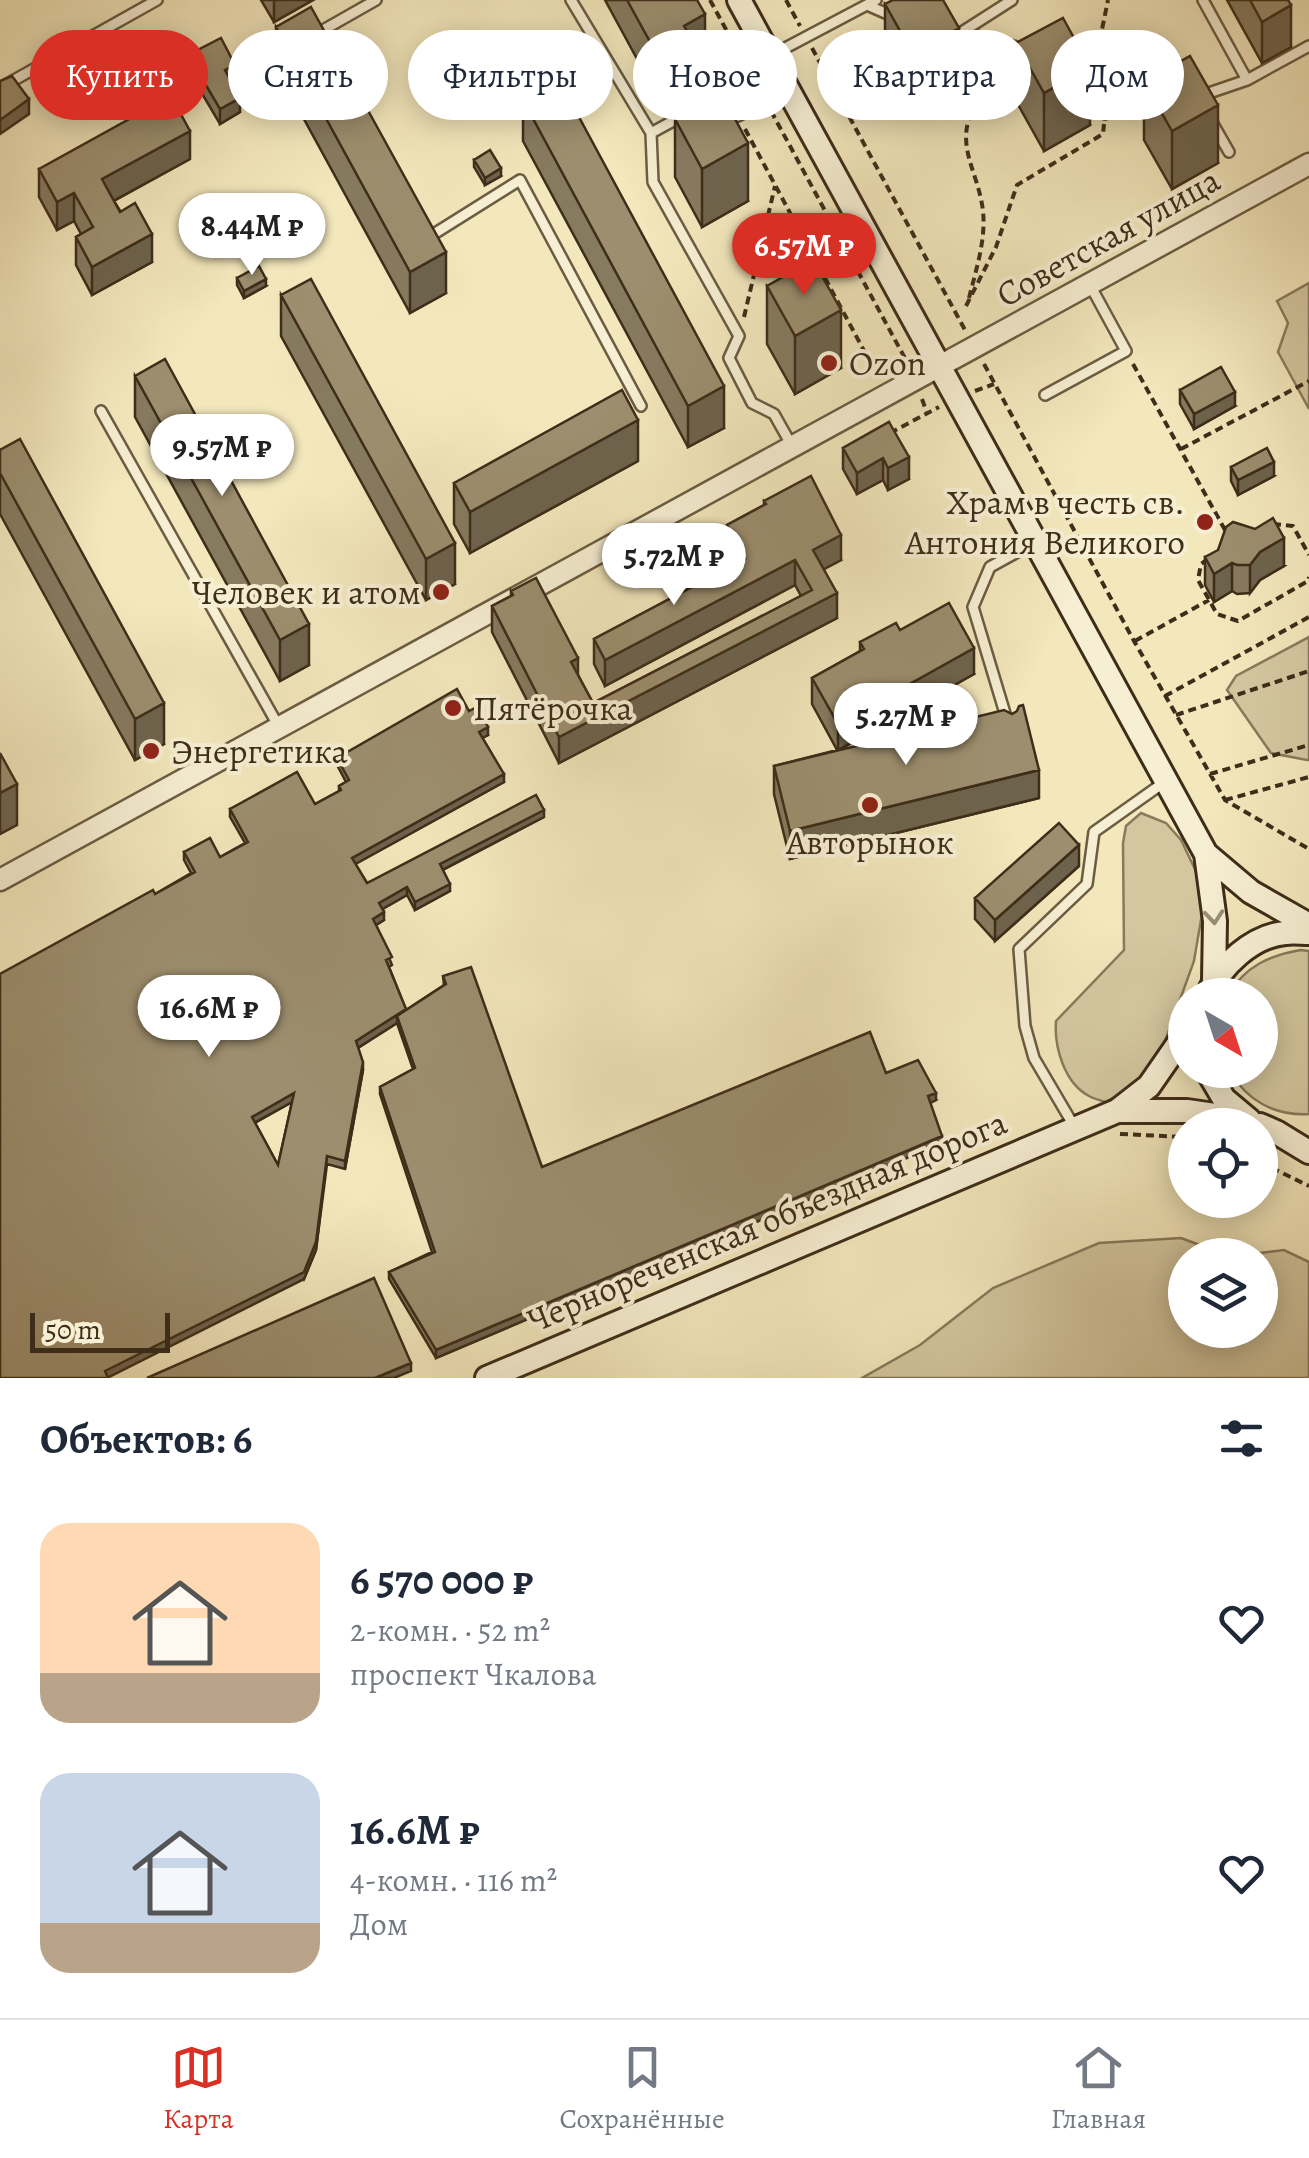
<!DOCTYPE html>
<html lang="ru">
<head>
<meta charset="utf-8">
<style>
	body { margin:0; font-family:Alegreya,serif; background:#f2f2f3; color:#1f2937; height:100vh; display:flex; flex-direction:column; font-size:38px; white-space:nowrap }
	* { box-sizing:border-box; margin:0 }
	p { font-size:32px; color:#747a83 }
	.icon { flex:none; width:55px; height:55px; fill:none; stroke:currentColor; stroke-width:2; stroke-linecap:round; stroke-linejoin:round }
	.map { position:relative; height:1378px; overflow:hidden }
	.side { display:flex; flex-direction:column; background:#fff; flex:1 }
	.side>* { flex:none }
	.hud { position:absolute; left:30px; top:30px; width:1250px; height:90px; display:flex; gap:20px }
	.needle { width:65px; rotate:141deg }
	.tools { position:absolute; left:1168px; top:978px; display:grid; gap:20px }
	.tools a { display:grid; place-items:center; width:110px; height:110px; border-radius:50%; background:#fff; box-shadow:0 5px 25px #0003; font-size:50px }
	.scale { position:absolute; left:30px; bottom:25px; width:140px; box-sizing:border-box; padding-left:10px; border:5px solid #3e2d19; border-top:0; font-size:28px; line-height:35px; white-space:nowrap; color:#3e2d19; -webkit-text-stroke:8px #f7efd3; paint-order:stroke }
	.price { position:absolute; translate:-50% -85px; padding:0 22px; border-radius:35px; background:#fff; color:#222; font-size:32px; line-height:65px; filter:drop-shadow(0 2px 5px #0008) }
	.price::after { content:''; position:absolute; left:50%; top:60px; width:30px; height:22px; margin-left:-15px; background:inherit; clip-path:polygon(0 0,100% 0,50% 100%) }
	.price.current { background:#d93025; color:#fff }
	ul { padding:0; list-style:none }
	li { display:flex; align-items:center; gap:30px; height:250px; padding:0 40px }
	li span { display:grid; place-items:center; flex:none; width:280px; height:200px; border-radius:30px; color:#555 }
	li>.icon { margin-inline-start:auto }
	span .icon { width:120px; height:120px; fill:#fffc; stroke-width:1 }
	li b { font-size:42px }
	h2 { display:flex; justify-content:space-between; align-items:center; height:120px; padding:0 40px; font-size:42px }
	.tag { padding:0 35px; border-radius:45px; background:#fff; box-shadow:0 5px 25px #0003; font-size:35px; line-height:90px }
	.tag.current { background:#d93025; color:#fff }
	.menu { display:flex; justify-content:space-around; align-items:center; height:140px; border-top:2px solid #e0e1e3; background:#fff; font-size:28px; color:#747a83 }
	.menu a { display:grid; justify-items:center; gap:5px }
	.menu .current { color:#d93025 }
	.map>svg:first-child { display:block }
	.green { fill:#d4c7a0; stroke:#897a5c; stroke-width:2.5 }
	.lines { fill:none; stroke-linecap:round; stroke-linejoin:round }
	.service-casing { stroke:#6b5c42; stroke-width:14 }
	.tertiary-casing { stroke:#6b5c42; stroke-width:25 }
	.secondary-casing { stroke:#3e2d19; stroke-width:28 }
	.path { stroke:#3e2d19; stroke-width:4; stroke-dasharray:8 5; stroke-linecap:butt }
	.service { stroke:#f7efd3; stroke-width:9 }
	.tertiary { stroke:#f7efd3; stroke-width:20 }
	.secondary { stroke:#f7efd3; stroke-width:22 }
	.wall { fill:#867a5f; stroke:#3e2d19; stroke-width:2.5; fill-rule:evenodd }
	.shaded-wall { fill:#6d634d; stroke:#3e2d19; stroke-width:2.5 }
	.building { fill:#9c8e6e; stroke:#3e2d19; stroke-width:2.5; fill-rule:evenodd }
	.oneway { stroke:#9a8e76 }
	.poi-dot { fill:#8f2418; stroke:#f7efd3; stroke-width:4 }
	.labels { text-anchor:middle; dominant-baseline:central; stroke-width:8; stroke-linejoin:round; paint-order:stroke }
	.street-label { font-size:35px; fill:#3e2d19; stroke:#f7efd3 }
	.poi-label { font-size:35px; fill:#3e2d19; stroke:#f7efd3; text-anchor:start }
</style>
</head>
<body>
<div class="map">
<svg width="1309" height="1378" viewBox="0 0 1309 1378">
	<rect width="100%" height="100%" fill="#f3e7bc"/>
	<filter id="stains"><feTurbulence type="fractalNoise" baseFrequency=".002" numOctaves="4"/><feColorMatrix values="0 0 0 0 .2 0 0 0 0 .09 0 0 0 0 .02 0 0 0 .5 -.17"/></filter>
	<radialGradient id="worn" r=".72"><stop offset=".6" stop-color="#630" stop-opacity="0"/><stop offset="1" stop-color="#630" stop-opacity=".3"/></radialGradient>
	<path class="green" d="M 1309,283 L 1309,409 L 1278,352 L 1288,323 L 1277,301 Z
		M 1309,637 L 1309,760 L 1307,760 L 1271,753 L 1227,690 L 1236,676 Z
		M 1141,813 L 1166,823 L 1181,840 L 1201,882 L 1202,914 L 1194,961 L 1164,1044 L 1143,1083 L 1105,1102 C 1100,1100 1094,1099 1089,1096 C 1064,1083 1054,1046 1056,1021 L 1124,950 L 1123,843 L 1126,826 Z
		M 1301,950 L 1309,951 L 1309,1114 C 1274,1116 1246,1100 1229,1070 L 1260,1070 L 1260,995 L 1229,995 C 1244,966 1271,955 1301,950 Z
		M 1181,1238 L 1226,1255 L 1185,1255 L 1185,1330 L 1260,1330 L 1260,1255 L 1242,1255 L 1284,1250 L 1309,1262 L 1309,1378 L 862,1378 L 920,1345 L 993,1288 L 1099,1243 Z"/>
	<g class="lines">
		<g class="service-casing">
			<path id="service" d="M 571,0 L 651,133 L 653,182 L 739,336 L 729,358 L 752,403 L 774,414 L 792,446
				M 1203,0 L 1247,80
				M 867,5 L 892,16
				M 962,32 L 1012,0
				M 952,37 L 962,32 L 1024,49
				M 954,50 L 980,95
				M 772,55 L 876,0
				M 1082,65 L 1154,84
				M 347,74 L 325,29 L 376,0
				M 1086,82 L 1105,114
				M 0,88 L 157,0
				M 1203,95 L 1247,80 L 1309,46
				M 711,100 L 723,93 L 738,116 L 788,90
				M 1213,124 L 1229,152
				M 651,133 L 684,115
				M 429,237 L 520,180 L 641,406
				M 1045,395 L 1126,351 L 1090,285
				M 101,411 L 279,727
				M 1007,720 L 973,607 L 990,567 L 1032,544
				M 1074,1126 L 1034,1058 L 1025,1026 L 1019,949 L 1087,884 L 1094,832 L 1166,781"/>
		</g>
		<g class="tertiary-casing">
			<path id="tertiary" d="M 0,880 L 1309,164"/>
		</g>
		<g class="secondary-casing">
			<path id="secondary" d="M 739,0 L 1206,854 L 1215,921 L 1214,980
				M 1206,854 L 1251,892 L 1309,925
				M 1208,995 C 1220,966 1252,936 1285,933 C 1293,932 1301,933 1309,933
				M 1207,1070 L 1224,1099 L 1249,1120
				M 1117,1111 L 1187,1111 L 1249,1120
				M 1260,1125 L 1276,1132 L 1309,1152
				M 487,1378 L 1117,1111 L 1149,1086 L 1185,1034"/>
		</g>
		<path class="path" d="M 710,0 L 759,90
			M 786,0 L 800,26
			M 812,48 L 965,330
			M 1097,54 L 1108,0
			M 771,111 L 907,362
			M 745,129 L 876,373
			M 969,298 C 976,270 986,240 983,211 C 978,169 953,146 975,104
			M 966,306 L 996,247 L 1017,185 L 1103,134 L 1104,124
			M 744,317 L 775,186
			M 984,364 L 1134,641 L 1225,800 L 1309,849
			M 1133,364 L 1225,530
			M 975,391 L 994,384
			M 922,399 L 927,413
			M 890,433 L 939,407
			M 1181,449 L 1309,381
			M 1273,524 L 1293,526 L 1309,555
			M 1208,559 L 1201,564 L 1198,580 L 1217,614 L 1238,621 L 1308,581 L 1309,577
			M 1135,641 L 1209,600
			M 1165,696 L 1309,617
			M 1176,715 L 1309,671
			M 1210,774 L 1309,745
			M 1225,800 L 1309,777
			M 1120,1134 L 1185,1137
			M 1260,1162 L 1309,1186"/>
		<use href="#service" class="service"/>
		<use href="#tertiary" class="tertiary"/>
		<use href="#secondary" class="secondary"/>
	</g>
	<path class="wall" d="M 261,0 L 313,0 L 274,22 Z
		M 605,0 L 697,0 L 705,55 L 687,65 L 687,72 L 654,90 Z
		M 1227,0 L 1288,0 L 1291,47 L 1262,63 Z
		M 885,4 L 959,86 L 913,112 L 885,62 Z
		M 276,27 L 446,293 L 410,313 L 276,68 Z
		M 1016,43 L 1090,125 L 1044,151 L 1016,101 Z
		M 188,55 L 235,79 L 231,81 L 240,112 L 220,124 L 188,70 Z
		M 47,67 L 96,77 L 57,100 L 47,81 Z
		M 1144,82 L 1218,163 L 1172,189 L 1144,140 Z
		M 523,100 L 724,428 L 688,447 L 523,141 Z
		M 675,119 L 748,201 L 702,227 L 675,177 Z
		M 190,159 L 114,201 L 152,262 L 92,295 L 76,265 L 76,237 L 81,234 L 74,221 L 57,230 L 39,197 L 39,169 Z
		M 474,160 L 501,176 L 485,185 L 474,167 Z
		M 237,278 L 266,286 L 244,298 L 237,285 Z
		M 767,286 L 841,368 L 795,394 L 767,344 Z
		M 281,295 L 455,584 L 426,600 L 281,336 Z
		M 135,376 L 309,665 L 280,681 L 135,417 Z
		M 1180,390 L 1235,406 L 1194,429 L 1180,404 Z
		M 889,422 L 909,479 L 888,490 L 883,480 L 857,494 L 843,469 L 843,448 Z
		M 0,450 L 164,744 L 135,760 L 0,514 Z
		M 638,461 L 470,553 L 454,524 L 454,483 Z
		M 1231,467 L 1274,476 L 1238,495 L 1231,481 Z
		M 764,501 L 841,560 L 824,569 L 837,618 L 559,763 L 492,632 L 492,606 L 511,596 L 511,591 L 578,675 L 593,703 L 801,596 L 795,585 L 605,686 L 594,664 L 594,639 L 735,564 L 727,550 L 727,525 L 764,505 Z
		M 1205,557 L 1284,566 L 1260,580 L 1250,593 L 1237,594 L 1232,591 L 1214,602 L 1205,585 Z
		M 900,630 L 974,674 L 839,750 L 1039,798 L 790,859 L 774,794 L 774,766 L 837,750 L 812,704 L 812,678 L 860,651 L 860,642 Z
		M 469,711 L 488,735 L 482,738 L 504,782 L 355,864 L 367,883 L 544,817 L 443,870 L 450,891 L 415,910 L 407,895 L 382,909 L 384,920 L 376,925 L 392,965 L 389,967 L 406,1010 L 444,985 L 443,976 L 542,1167 L 886,1073 L 936,1100 L 930,1103 L 942,1143 L 436,1358 L 389,1279 L 389,1272 L 432,1252 L 380,1094 L 380,1087 L 413,1069 L 397,1023 L 358,1048 L 363,1070 L 345,1169 L 327,1164 L 316,1250 L 304,1279 L 155,894 L 191,873 L 184,860 L 184,852 L 220,857 L 245,843 L 230,817 L 230,809 L 315,804 L 339,791 L 339,786 L 346,782 L 337,765 L 337,758 ZM 292,1102 L 278,1165 L 255,1123 Z
		M 1079,866 L 995,941 L 975,919 L 975,898 Z"/>
	<path class="shaded-wall" d="M 274,0 L 313,0 L 274,22 Z
		M 1291,5 L 1291,47 L 1262,63 L 1262,22 Z
		M 705,14 L 705,55 L 687,65 L 687,72 L 654,90 L 654,49 L 684,26 Z
		M 959,28 L 959,86 L 913,112 L 913,54 Z
		M 96,63 L 96,77 L 57,100 L 57,85 Z
		M 235,65 L 235,79 L 225,84 L 225,70 Z
		M 1090,67 L 1090,125 L 1044,151 L 1044,93 Z
		M 240,98 L 240,112 L 220,124 L 220,109 Z
		M 29,99 L 29,114 L 0,134 L 0,120 Z
		M 1218,105 L 1218,163 L 1172,189 L 1172,131 Z
		M 190,131 L 190,159 L 102,207 L 102,179 Z
		M 748,143 L 748,201 L 702,227 L 702,169 Z
		M 501,168 L 501,176 L 485,185 L 485,178 Z
		M 74,193 L 74,221 L 57,230 L 57,202 Z
		M 152,234 L 152,262 L 92,295 L 92,267 Z
		M 446,252 L 446,293 L 410,313 L 410,272 Z
		M 266,279 L 266,286 L 244,298 L 244,291 Z
		M 841,310 L 841,368 L 795,394 L 795,336 Z
		M 724,386 L 724,428 L 688,447 L 688,406 Z
		M 1235,392 L 1235,406 L 1194,429 L 1194,414 Z
		M 638,420 L 638,461 L 470,553 L 470,512 Z
		M 909,457 L 909,479 L 888,490 L 888,468 Z
		M 883,458 L 883,480 L 857,494 L 857,473 Z
		M 1274,462 L 1274,476 L 1238,495 L 1238,480 Z
		M 841,535 L 841,560 L 813,575 L 813,550 Z
		M 1284,538 L 1284,566 L 1260,580 L 1250,593 L 1250,565 L 1260,552 Z
		M 455,543 L 455,584 L 426,600 L 426,559 Z
		M 795,560 L 795,585 L 605,686 L 605,660 Z
		M 1232,563 L 1232,591 L 1214,602 L 1214,574 Z
		M 837,593 L 837,618 L 559,763 L 559,737 Z
		M 309,624 L 309,665 L 280,681 L 280,640 Z
		M 974,648 L 974,674 L 838,750 L 838,724 Z
		M 578,658 L 578,684 L 571,662 Z
		M 164,703 L 164,744 L 135,760 L 135,719 Z
		M 488,727 L 488,735 L 479,740 L 479,732 Z
		M 1039,770 L 1039,798 L 790,859 L 790,831 Z
		M 504,774 L 504,782 L 352,866 L 352,858 Z
		M 17,784 L 17,825 L 0,834 L 0,793 Z
		M 544,810 L 544,817 L 440,871 L 440,864 Z
		M 1079,845 L 1079,866 L 995,941 L 995,920 Z
		M 450,884 L 450,891 L 415,910 L 415,902 Z
		M 407,887 L 407,895 L 379,911 L 379,903 Z
		M 384,912 L 384,920 L 373,927 L 373,919 Z
		M 406,1009 L 397,1016 L 397,1023 L 356,1049 L 356,1041 Z
		M 363,1062 L 363,1070 L 345,1169 L 345,1161 Z
		M 294,1093 L 294,1101 L 252,1124 L 252,1117 Z
		M 936,1093 L 936,1100 L 928,1104 L 928,1096 Z
		M 942,1136 L 942,1143 L 436,1358 L 436,1350 Z
		M 327,1156 L 316,1250 L 304,1279 L 107,1378 L 105,1371 Z
		M 411,1363 L 411,1371 L 394,1378 L 375,1378 Z"/>
	<path class="building" d="M 627,0 L 697,0 L 705,14 L 684,26 L 687,31 L 654,49 Z
		M 893,0 L 943,0 L 959,28 L 913,54 L 885,4 Z
		M 1250,0 L 1288,0 L 1291,5 L 1262,22 Z
		M 311,7 L 446,252 L 410,272 L 276,27 Z
		M 1063,18 L 1090,67 L 1044,93 L 1016,43 Z
		M 221,38 L 235,65 L 225,70 L 240,98 L 220,109 L 188,55 Z
		M 85,45 L 96,63 L 57,85 L 47,67 Z
		M 1190,56 L 1218,105 L 1172,131 L 1144,82 Z
		M 12,76 L 29,99 L 0,120 L 0,81 Z
		M 559,80 L 724,386 L 688,406 L 523,100 Z
		M 721,93 L 748,143 L 702,169 L 675,119 Z
		M 171,96 L 190,131 L 102,179 L 120,212 L 135,203 L 152,234 L 92,267 L 76,237 L 93,227 L 74,193 L 57,202 L 39,169 Z
		M 490,150 L 501,168 L 485,178 L 474,160 Z
		M 813,260 L 841,310 L 795,336 L 767,286 Z
		M 259,266 L 266,279 L 244,291 L 237,278 Z
		M 311,279 L 455,543 L 426,559 L 281,295 Z
		M 165,359 L 309,624 L 280,640 L 135,376 Z
		M 1221,367 L 1235,392 L 1194,414 L 1180,390 Z
		M 622,390 L 638,420 L 470,512 L 454,483 Z
		M 889,422 L 909,457 L 888,468 L 883,458 L 857,473 L 843,448 Z
		M 20,439 L 164,703 L 135,719 L 0,473 L 0,450 Z
		M 1267,448 L 1274,462 L 1238,480 L 1231,467 Z
		M 811,476 L 841,535 L 813,550 L 837,593 L 559,737 L 492,606 L 513,595 L 511,591 L 536,578 L 578,658 L 571,662 L 593,703 L 812,590 L 795,560 L 605,660 L 594,639 L 745,559 L 727,525 L 766,504 L 764,501 Z
		M 1273,518 L 1284,538 L 1260,552 L 1250,565 L 1237,565 L 1232,563 L 1214,574 L 1205,557 L 1218,550 L 1226,527 L 1233,522 L 1255,529 Z
		M 949,603 L 974,648 L 838,724 L 812,678 L 864,649 L 860,642 L 896,623 L 900,630 Z
		M 457,689 L 469,711 L 477,707 L 488,727 L 479,732 L 504,774 L 352,858 L 367,883 L 536,795 L 544,810 L 440,864 L 450,884 L 415,902 L 407,887 L 379,903 L 384,912 L 373,919 L 392,957 L 386,960 L 406,1009 L 356,1041 L 363,1062 L 345,1161 L 327,1156 L 316,1242 L 304,1272 L 105,1371 L 108,1378 L 0,1378 L 0,974 L 153,890 L 155,894 L 195,872 L 184,852 L 210,838 L 220,857 L 248,842 L 230,809 L 297,772 L 315,804 L 341,790 L 339,786 L 349,780 L 337,758 ZM 294,1093 L 278,1165 L 252,1117 Z
		M 1023,705 L 1039,770 L 790,831 L 774,766 L 1004,710 L 1012,714 L 1017,711 L 1019,706 Z
		M 0,753 L 17,784 L 0,793 Z
		M 1059,823 L 1079,845 L 995,920 L 975,898 Z
		M 471,967 L 542,1167 L 870,1032 L 886,1073 L 918,1060 L 936,1093 L 928,1096 L 942,1136 L 436,1350 L 389,1272 L 435,1252 L 380,1087 L 415,1068 L 397,1016 L 446,984 L 443,976 Z
		M 374,1278 L 411,1363 L 375,1378 L 147,1378 Z"/>
	<defs><path id="oneway-chevron" d="M-2-3.5L2.5 0L-2 3.5" fill="none" stroke-width="1.6" stroke-linecap="round" stroke-linejoin="round" transform="scale(2.5)"/></defs>
	<use class="oneway" href="#oneway-chevron" transform="translate(1214 917) rotate(85)"/>
	<g class="poi-dot">
		<circle cx="829" cy="363" r="10"/>
		<circle cx="1205" cy="522" r="10"/>
		<circle cx="441" cy="592" r="10"/>
		<circle cx="453" cy="708" r="10"/>
		<circle cx="151" cy="751" r="10"/>
		<circle cx="870" cy="805" r="10"/>
	</g>
	<g class="labels">
		<g class="street-label">
			<text transform="translate(1108 237) rotate(-29)">Советская улица</text>
			<text transform="translate(767 1221) rotate(-23)">Чернореченская объездная дорога</text>
		</g>
		<g class="poi-label">
			<text x="849" y="363">Ozon</text>
			<text x="1185" y="502" text-anchor="end">Храм в честь св.<tspan x="1185" dy="40">Антония Великого</tspan></text>
			<text x="421" y="592" text-anchor="end">Человек и атом</text>
			<text x="473" y="708">Пятёрочка</text>
			<text x="171" y="751">Энергетика</text>
			<text x="870" y="842" text-anchor="middle">Авторынок</text>
		</g>
	</g>
	<rect width="100%" height="100%" filter="url(#stains)"/>
	<rect width="100%" height="100%" fill="url(#worn)"/>
</svg>
<div class="tools">
<a><svg class="needle" viewBox="-14 -14 28 28"><path d="M0-13l5 13h-10z" fill="#e53935"/><path d="M0 13l5-13h-10z" fill="#747a83"/></svg></a>
<a><svg class="icon" aria-label="locate" viewBox="0 0 24 24"><circle cx="12" cy="12" r="6"/><path d="M12 2v4M12 18v4M2 12h4M18 12h4"/></svg></a>
<a><svg class="icon" aria-label="layers" viewBox="0 0 24 24"><path d="M12 4l9 5-9 5-9-5zM3 14l9 5 9-5"/></svg></a>
</div>
<div class="scale">50 m</div>
<b class="price" style="left:252px;top:278px">8.44M ₽</b>
<b class="price current" style="left:804px;top:298px">6.57M ₽</b>
<b class="price" style="left:222px;top:499px">9.57M ₽</b>
<b class="price" style="left:674px;top:608px">5.72M ₽</b>
<b class="price" style="left:906px;top:768px">5.27M ₽</b>
<b class="price" style="left:209px;top:1060px">16.6M ₽</b>
<div class="hud">
<a class="tag current">Купить</a>
<a class="tag">Снять</a>
<a class="tag">Фильтры</a>
<a class="tag">Новое</a>
<a class="tag">Квартира</a>
<a class="tag">Дом</a>
</div>
</div>
<section class="side">
<h2>Объектов: 6<svg class="icon" aria-label="filters" viewBox="0 0 24 24"><path d="M4 7h16M4 17h16"/><circle cx="9" cy="7" r="2"/><circle cx="15" cy="17" r="2"/></svg></h2>
<ul>
<li><span style="background:linear-gradient(#ffd9b3 75%,#b9a48a 0)"><svg class="icon" aria-label="home" viewBox="0 0 24 24"><path d="M3 11l9-7 9 7M6 9v11h12V9"/></svg></span><div><b>6 570 000 ₽</b><p>2-комн. · 52 m²</p><p>проспект Чкалова</p></div><svg class="icon" aria-label="heart" viewBox="0 0 24 24"><path d="M12 20l-8-8c-3-5 5-10 8-4 3-6 11-1 8 4z"/></svg></li>
<li><span style="background:linear-gradient(#c9d6e8 75%,#b9a48a 0)"><svg class="icon" aria-label="home" viewBox="0 0 24 24"><path d="M3 11l9-7 9 7M6 9v11h12V9"/></svg></span><div><b>16.6M ₽</b><p>4-комн. · 116 m²</p><p>Дом</p></div><svg class="icon" aria-label="heart" viewBox="0 0 24 24"><path d="M12 20l-8-8c-3-5 5-10 8-4 3-6 11-1 8 4z"/></svg></li>
</ul>
</section>
<nav class="menu">
<a class="current"><svg class="icon" aria-label="map" viewBox="0 0 24 24"><path d="M3 6l6-2 6 2 6-2v14l-6 2-6-2-6 2zM9 4v14M15 6v14"/></svg>Карта</a>
<a><svg class="icon" aria-label="saved" viewBox="0 0 24 24"><path d="M7 4h10v16l-5-4-5 4z"/></svg>Сохранённые</a>
<a><svg class="icon" aria-label="home" viewBox="0 0 24 24"><path d="M3 11l9-7 9 7M6 9v11h12V9"/></svg>Главная</a>
</nav>
</body>
</html>
